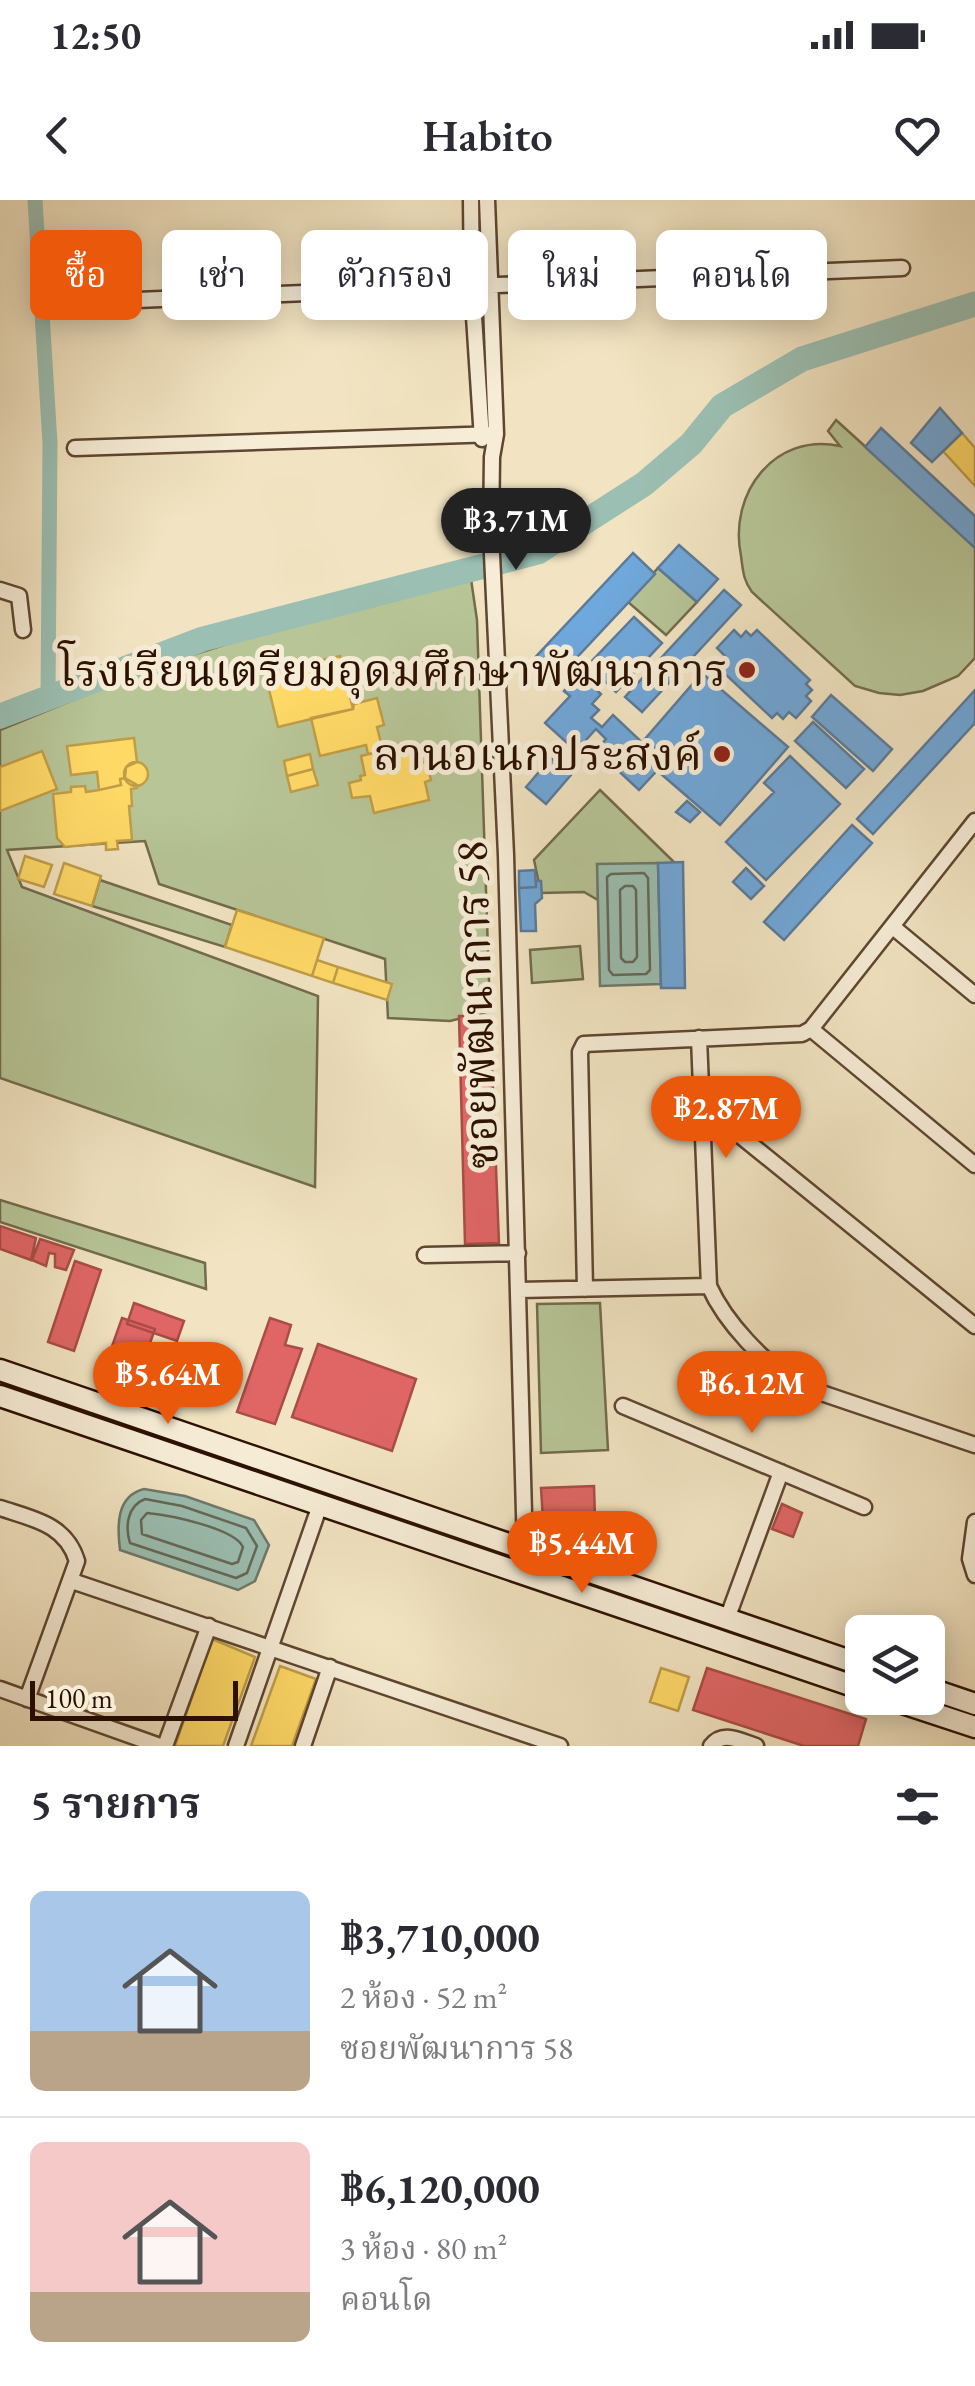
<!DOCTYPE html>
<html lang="th">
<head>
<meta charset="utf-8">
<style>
	body { margin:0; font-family:"EB Garamond","Noto Serif Thai",serif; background:#f7f7f7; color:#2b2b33; height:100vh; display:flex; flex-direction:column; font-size:38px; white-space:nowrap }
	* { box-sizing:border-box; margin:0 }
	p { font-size:32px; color:#7c7c81 }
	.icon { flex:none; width:55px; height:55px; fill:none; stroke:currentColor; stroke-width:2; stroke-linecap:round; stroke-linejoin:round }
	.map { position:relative; height:1546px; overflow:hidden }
	.sheet { display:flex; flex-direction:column; background:#fff; flex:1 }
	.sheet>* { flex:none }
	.guide { position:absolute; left:30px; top:30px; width:915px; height:90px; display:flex; gap:20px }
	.buttons { position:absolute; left:845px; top:1415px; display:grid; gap:20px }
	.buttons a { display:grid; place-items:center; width:100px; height:100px; border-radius:15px; background:#fff; box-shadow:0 5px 25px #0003; font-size:50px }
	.scale { position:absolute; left:30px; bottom:25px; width:208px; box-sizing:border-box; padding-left:10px; border:5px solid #2c1100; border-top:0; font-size:28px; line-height:35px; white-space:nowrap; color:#2c1100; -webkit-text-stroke:8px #f7edd7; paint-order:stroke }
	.price { position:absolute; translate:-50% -85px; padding:0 22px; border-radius:35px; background:#ea580c; color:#fff; font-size:32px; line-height:65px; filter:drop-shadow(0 2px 5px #0008) }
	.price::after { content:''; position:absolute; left:50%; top:60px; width:30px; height:22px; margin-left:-15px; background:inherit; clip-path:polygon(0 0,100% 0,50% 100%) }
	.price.selected { background:#222; color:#fff }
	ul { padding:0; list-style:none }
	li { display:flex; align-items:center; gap:30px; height:250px; padding:0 30px }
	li+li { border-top:2px solid #e1e1e2 }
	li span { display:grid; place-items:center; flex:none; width:280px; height:200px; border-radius:15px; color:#555 }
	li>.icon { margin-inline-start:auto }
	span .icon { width:120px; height:120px; fill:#fffc; stroke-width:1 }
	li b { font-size:42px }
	h2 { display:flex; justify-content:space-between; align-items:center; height:120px; padding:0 30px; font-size:42px }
	.chip { padding:0 35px; border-radius:15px; background:#fff; box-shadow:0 5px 25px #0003; font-size:35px; line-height:90px }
	.chip.selected { background:#ea580c; color:#fff }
	.status { display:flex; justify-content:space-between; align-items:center; height:70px; padding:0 50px; background:#fff; direction:ltr }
	.status svg { height:28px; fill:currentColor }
	header { display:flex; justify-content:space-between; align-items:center; height:130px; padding:0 30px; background:#fff; font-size:45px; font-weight:600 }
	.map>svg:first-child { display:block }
	.green { fill:#b7c597; stroke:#726b4c; stroke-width:2.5 }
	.water { fill:#9bbfb2; stroke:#6f796b; stroke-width:2.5 }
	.homes { fill:#ffd966; stroke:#c09d47; stroke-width:2.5 }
	.shops { fill:#e06666; stroke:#aa4c47; stroke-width:2.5 }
	.schools { fill:#6fa8dc; stroke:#5b7b9a; stroke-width:2.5 }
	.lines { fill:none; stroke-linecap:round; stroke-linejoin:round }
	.shore { stroke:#646859; stroke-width:2.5 }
	.canal { stroke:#9bbfb2; stroke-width:15 }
	.river { stroke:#9bbfb2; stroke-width:25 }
	.street-casing { stroke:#5e4630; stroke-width:19 }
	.secondary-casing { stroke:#2c1100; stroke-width:25 }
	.street { stroke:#f7edd7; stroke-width:14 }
	.secondary { stroke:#f7edd7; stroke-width:20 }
	.poi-dot { fill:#8f2418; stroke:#f7edd7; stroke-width:4 }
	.labels { text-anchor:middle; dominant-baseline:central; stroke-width:10; stroke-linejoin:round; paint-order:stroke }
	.poi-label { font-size:45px; fill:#2c1100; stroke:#f7edd7; text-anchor:end }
	.street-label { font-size:45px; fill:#2c1100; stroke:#f7edd7 }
</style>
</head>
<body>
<div class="status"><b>12:50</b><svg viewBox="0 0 49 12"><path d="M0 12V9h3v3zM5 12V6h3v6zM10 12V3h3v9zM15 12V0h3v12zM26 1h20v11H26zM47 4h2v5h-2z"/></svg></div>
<header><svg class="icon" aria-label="back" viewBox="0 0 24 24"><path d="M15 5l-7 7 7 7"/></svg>Habito<svg class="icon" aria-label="heart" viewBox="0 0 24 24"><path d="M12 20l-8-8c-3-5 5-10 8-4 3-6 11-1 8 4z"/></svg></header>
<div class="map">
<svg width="975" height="1546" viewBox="0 0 975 1546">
	<rect width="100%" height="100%" fill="#f2e4c2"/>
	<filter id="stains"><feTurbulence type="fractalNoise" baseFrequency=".002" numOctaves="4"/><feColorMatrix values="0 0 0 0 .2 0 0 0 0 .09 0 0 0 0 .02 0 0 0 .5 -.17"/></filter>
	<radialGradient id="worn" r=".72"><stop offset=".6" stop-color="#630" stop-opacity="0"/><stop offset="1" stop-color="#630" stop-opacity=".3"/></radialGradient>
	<path class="green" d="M 836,220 L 975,346 L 975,458 L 958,476 L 923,491 L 900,495 L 879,493 L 855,486 L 752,392 C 743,380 743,370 741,356 C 728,293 775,232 840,246 L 828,231 Z
		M 658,368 L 697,402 L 666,435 L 628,402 Z
		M 471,379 L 477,420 L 490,811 L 450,821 L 388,818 L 385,759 L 159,684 L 145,641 L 7,650 L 22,687 L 318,796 L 315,987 L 0,878 L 0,530 L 151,468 L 300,421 Z
		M 600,590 L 677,665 L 598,670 L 598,700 L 584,692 L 541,693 L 534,660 Z
		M 100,680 L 232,725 L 225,747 L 92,706 Z
		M 580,746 L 583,779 L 532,783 L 530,750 Z
		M 0,1000 L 205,1063 L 206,1089 L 0,1022 Z
		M 600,1103 L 608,1250 L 541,1253 L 537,1104 Z
		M 610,1321 L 612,1359 L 541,1335 L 542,1322 Z"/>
	<path class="water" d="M 658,663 L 661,784 L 600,786 L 597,664 Z
		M 144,1289 L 185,1296 L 254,1320 L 269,1345 L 255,1381 L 238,1390 L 120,1350 C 117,1326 116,1296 144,1289 Z"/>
	<path class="homes" d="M 962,233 L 975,248 L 975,286 L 943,251 Z
		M 340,456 L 353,509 L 278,527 L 265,473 Z
		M 377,498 L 384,525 L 377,527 L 383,551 L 368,554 L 366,545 L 320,556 L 311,518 L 353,509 L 354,504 Z
		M 134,538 L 137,562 L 126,567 L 125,578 L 120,579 L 121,585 L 99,590 L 97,572 L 71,575 L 67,546 Z
		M 416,543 L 421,563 L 426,562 L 431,580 L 425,582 L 429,600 L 374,613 L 370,596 L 352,598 L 349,583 L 361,580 L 360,576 L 365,575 L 361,556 Z
		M 42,551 L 57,589 L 0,611 L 0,567 Z
		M 310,554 L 313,569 L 287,576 L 284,561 Z
		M124 574a12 12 0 1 1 24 0a12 12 0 1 1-24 0Z
		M 313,569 L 318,585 L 291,592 L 287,576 Z
		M 125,578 L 137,585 L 137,588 L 131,589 L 132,606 L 129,606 L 132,640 L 117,641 L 118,649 L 106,650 L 106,643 L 65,647 L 57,638 L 53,594 L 71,592 L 71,587 L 85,586 L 86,592 L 99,590 L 121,585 L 120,579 Z
		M 25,656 L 52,665 L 44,687 L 18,679 Z
		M 64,663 L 101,676 L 92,706 L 54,694 Z
		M 237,710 L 324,738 L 312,776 L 225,747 Z
		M 317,760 L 338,767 L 333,783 L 312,776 Z
		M 338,767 L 392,784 L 387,800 L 333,783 Z
		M 212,1439 L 255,1457 L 223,1546 L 175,1546 Z
		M 280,1466 L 316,1479 L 292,1546 L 251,1546 Z
		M 661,1468 L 689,1477 L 678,1511 L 650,1502 Z"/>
	<path class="shops" d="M 459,816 L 490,816 L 499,1043 L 465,1044 Z
		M 0,1026 L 36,1038 L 31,1060 L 0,1049 Z
		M 40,1039 L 74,1050 L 66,1070 L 55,1067 L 55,1054 L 49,1053 L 46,1066 L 32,1060 Z
		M 75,1061 L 101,1070 L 74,1151 L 48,1142 Z
		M 134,1103 L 184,1121 L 177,1141 L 127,1124 Z
		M 122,1118 L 155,1129 L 137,1180 L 104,1169 Z
		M 270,1118 L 291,1125 L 285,1145 L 302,1149 L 275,1224 L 237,1212 Z
		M 318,1144 L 416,1179 L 392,1251 L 292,1217 Z
		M 594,1286 L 595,1318 L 543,1320 L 541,1288 Z
		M 782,1304 L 802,1313 L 793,1337 L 772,1329 Z
		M 707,1468 L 866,1519 L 858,1546 L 804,1546 L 693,1510 Z"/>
	<path class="schools" d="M 940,208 L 962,233 L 932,262 L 911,243 Z
		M 881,228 L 975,316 L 975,348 L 865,247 Z
		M 679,345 L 718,379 L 697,402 L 658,368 Z
		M 633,353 L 655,374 L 552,484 L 529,464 Z
		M 724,390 L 741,405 L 642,512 L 625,497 Z
		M 634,417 L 662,443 L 616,492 L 588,465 Z
		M 734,430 L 741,437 L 746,431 L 751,436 L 757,430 L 810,480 L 806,484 L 812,490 L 806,496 L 811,501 L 796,518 L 789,512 L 783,519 L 777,513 L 772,518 L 722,471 L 726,467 L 720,461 L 725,456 L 717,448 Z
		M 702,473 L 788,547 L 720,625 L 660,573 L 670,561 L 645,539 Z
		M 579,474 L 601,494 L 592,504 L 599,510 L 591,518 L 602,527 L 613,515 L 664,563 L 639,590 L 596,550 L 606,539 L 596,529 L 576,551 L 545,523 L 570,496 L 564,491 Z
		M 975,490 L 975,523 L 873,634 L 857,619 Z
		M 831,495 L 892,549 L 873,571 L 812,517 Z
		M 813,522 L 864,569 L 846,588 L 795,541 Z
		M 790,556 L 840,604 L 766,680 L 726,642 L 774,592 L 764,583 Z
		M 551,558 L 571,575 L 546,604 L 526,587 Z
		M 687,601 L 700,612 L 690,622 L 676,612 Z
		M 852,625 L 872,643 L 784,740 L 764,722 Z
		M 683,662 L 685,788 L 661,788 L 658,663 Z
		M 746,668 L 764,686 L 751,699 L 733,682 Z
		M 535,670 L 536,687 L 519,688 L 519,671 Z
		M 536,681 L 541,681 L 542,698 L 535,704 L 536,731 L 521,731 L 519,688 L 536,687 Z"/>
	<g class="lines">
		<path class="shore" d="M 644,673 L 648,678 L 650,770 L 646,774 L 613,775 L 609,770 L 607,677 L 611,674 Z
			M 625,686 L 633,686 L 636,690 L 637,757 L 633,762 L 625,762 L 621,758 L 620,690 Z
			M 145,1299 L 182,1306 L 246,1328 L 257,1346 L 247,1373 L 236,1378 L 130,1343 C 125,1327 127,1306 145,1299 Z
			M 147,1313 C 169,1315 234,1328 243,1347 L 238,1362 L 232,1364 L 142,1334 L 141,1320 Z"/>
		<path class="canal" d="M 35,0 L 50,243 L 48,496"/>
		<path class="river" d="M 0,516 L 203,439 L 538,352 L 644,284 L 691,244 L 722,206 L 802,159 L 975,104"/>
		<g class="street-casing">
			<path id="street" d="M 471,0 L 472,86 L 482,239
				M 487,0 L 496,234 L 492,257 L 491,333 L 506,655 L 525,1350
				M 66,103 L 902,68
				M 75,248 L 496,234
				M 0,390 L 19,396 L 23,430
				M 893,727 L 975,795
				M 811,829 L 975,965
				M 699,838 L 709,1086
				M 702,915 L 732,929 L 975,1126
				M 425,1055 L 518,1053
				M 585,1089 L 580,852 L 584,844 L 802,834 L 811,829 L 975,621
				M 519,1090 L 709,1086 C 726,1124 764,1162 798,1185 L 975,1245
				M 623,1206 L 864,1307
				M 0,1308 C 33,1319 66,1324 77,1361 L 27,1499
				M 975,1322 L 970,1359 L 975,1375
				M 72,1381 L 560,1546
				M 727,1419 L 781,1272
				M 0,1489 L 160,1546
				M 165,1546 L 209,1426
				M 236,1546 L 320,1305
				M 303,1546 L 330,1467
				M 711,1546 C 723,1530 740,1541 756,1546"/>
		</g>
		<g class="secondary-casing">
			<path id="secondary" d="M 0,1170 L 862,1465
				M 0,1196 L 862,1489
				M 928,1488 L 975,1504
				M 887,1498 L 975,1527"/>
		</g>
		<use href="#street" class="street"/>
		<use href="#secondary" class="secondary"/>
	</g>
	<g class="poi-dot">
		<circle cx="747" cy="470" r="10"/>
		<circle cx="722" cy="554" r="10"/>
	</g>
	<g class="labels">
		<g class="poi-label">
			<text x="727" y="470">โรงเรียนเตรียมอุดมศึกษาพัฒนาการ</text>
			<text x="702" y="554">ลานอเนกประสงค์</text>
		</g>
		<g class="street-label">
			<text transform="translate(476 805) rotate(-92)">ซอยพัฒนาการ 58</text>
		</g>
	</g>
	<rect width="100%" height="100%" filter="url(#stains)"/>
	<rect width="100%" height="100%" fill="url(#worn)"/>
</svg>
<div class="buttons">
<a><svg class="icon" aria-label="layers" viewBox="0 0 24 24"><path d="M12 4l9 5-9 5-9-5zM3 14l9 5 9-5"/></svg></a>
</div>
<div class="scale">100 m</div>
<b class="price selected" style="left:516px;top:373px">฿3.71M</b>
<b class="price" style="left:726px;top:961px">฿2.87M</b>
<b class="price" style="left:168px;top:1227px">฿5.64M</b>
<b class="price" style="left:752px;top:1236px">฿6.12M</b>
<b class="price" style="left:582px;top:1396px">฿5.44M</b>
<div class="guide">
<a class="chip selected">ซื้อ</a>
<a class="chip">เช่า</a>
<a class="chip">ตัวกรอง</a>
<a class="chip">ใหม่</a>
<a class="chip">คอนโด</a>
</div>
</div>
<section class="sheet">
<h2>5 รายการ<svg class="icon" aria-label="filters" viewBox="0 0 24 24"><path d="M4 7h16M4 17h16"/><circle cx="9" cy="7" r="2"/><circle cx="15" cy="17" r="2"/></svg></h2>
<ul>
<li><span style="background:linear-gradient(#a9c7e8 70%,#b9a48a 0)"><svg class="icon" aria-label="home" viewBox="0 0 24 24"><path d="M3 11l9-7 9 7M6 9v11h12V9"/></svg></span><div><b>฿3,710,000</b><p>2 ห้อง · 52 m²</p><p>ซอยพัฒนาการ 58</p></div></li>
<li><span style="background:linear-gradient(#f6c9c9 75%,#b9a48a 0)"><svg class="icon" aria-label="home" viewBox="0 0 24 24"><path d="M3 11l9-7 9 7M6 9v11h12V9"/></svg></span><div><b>฿6,120,000</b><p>3 ห้อง · 80 m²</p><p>คอนโด</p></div></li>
</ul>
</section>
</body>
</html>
